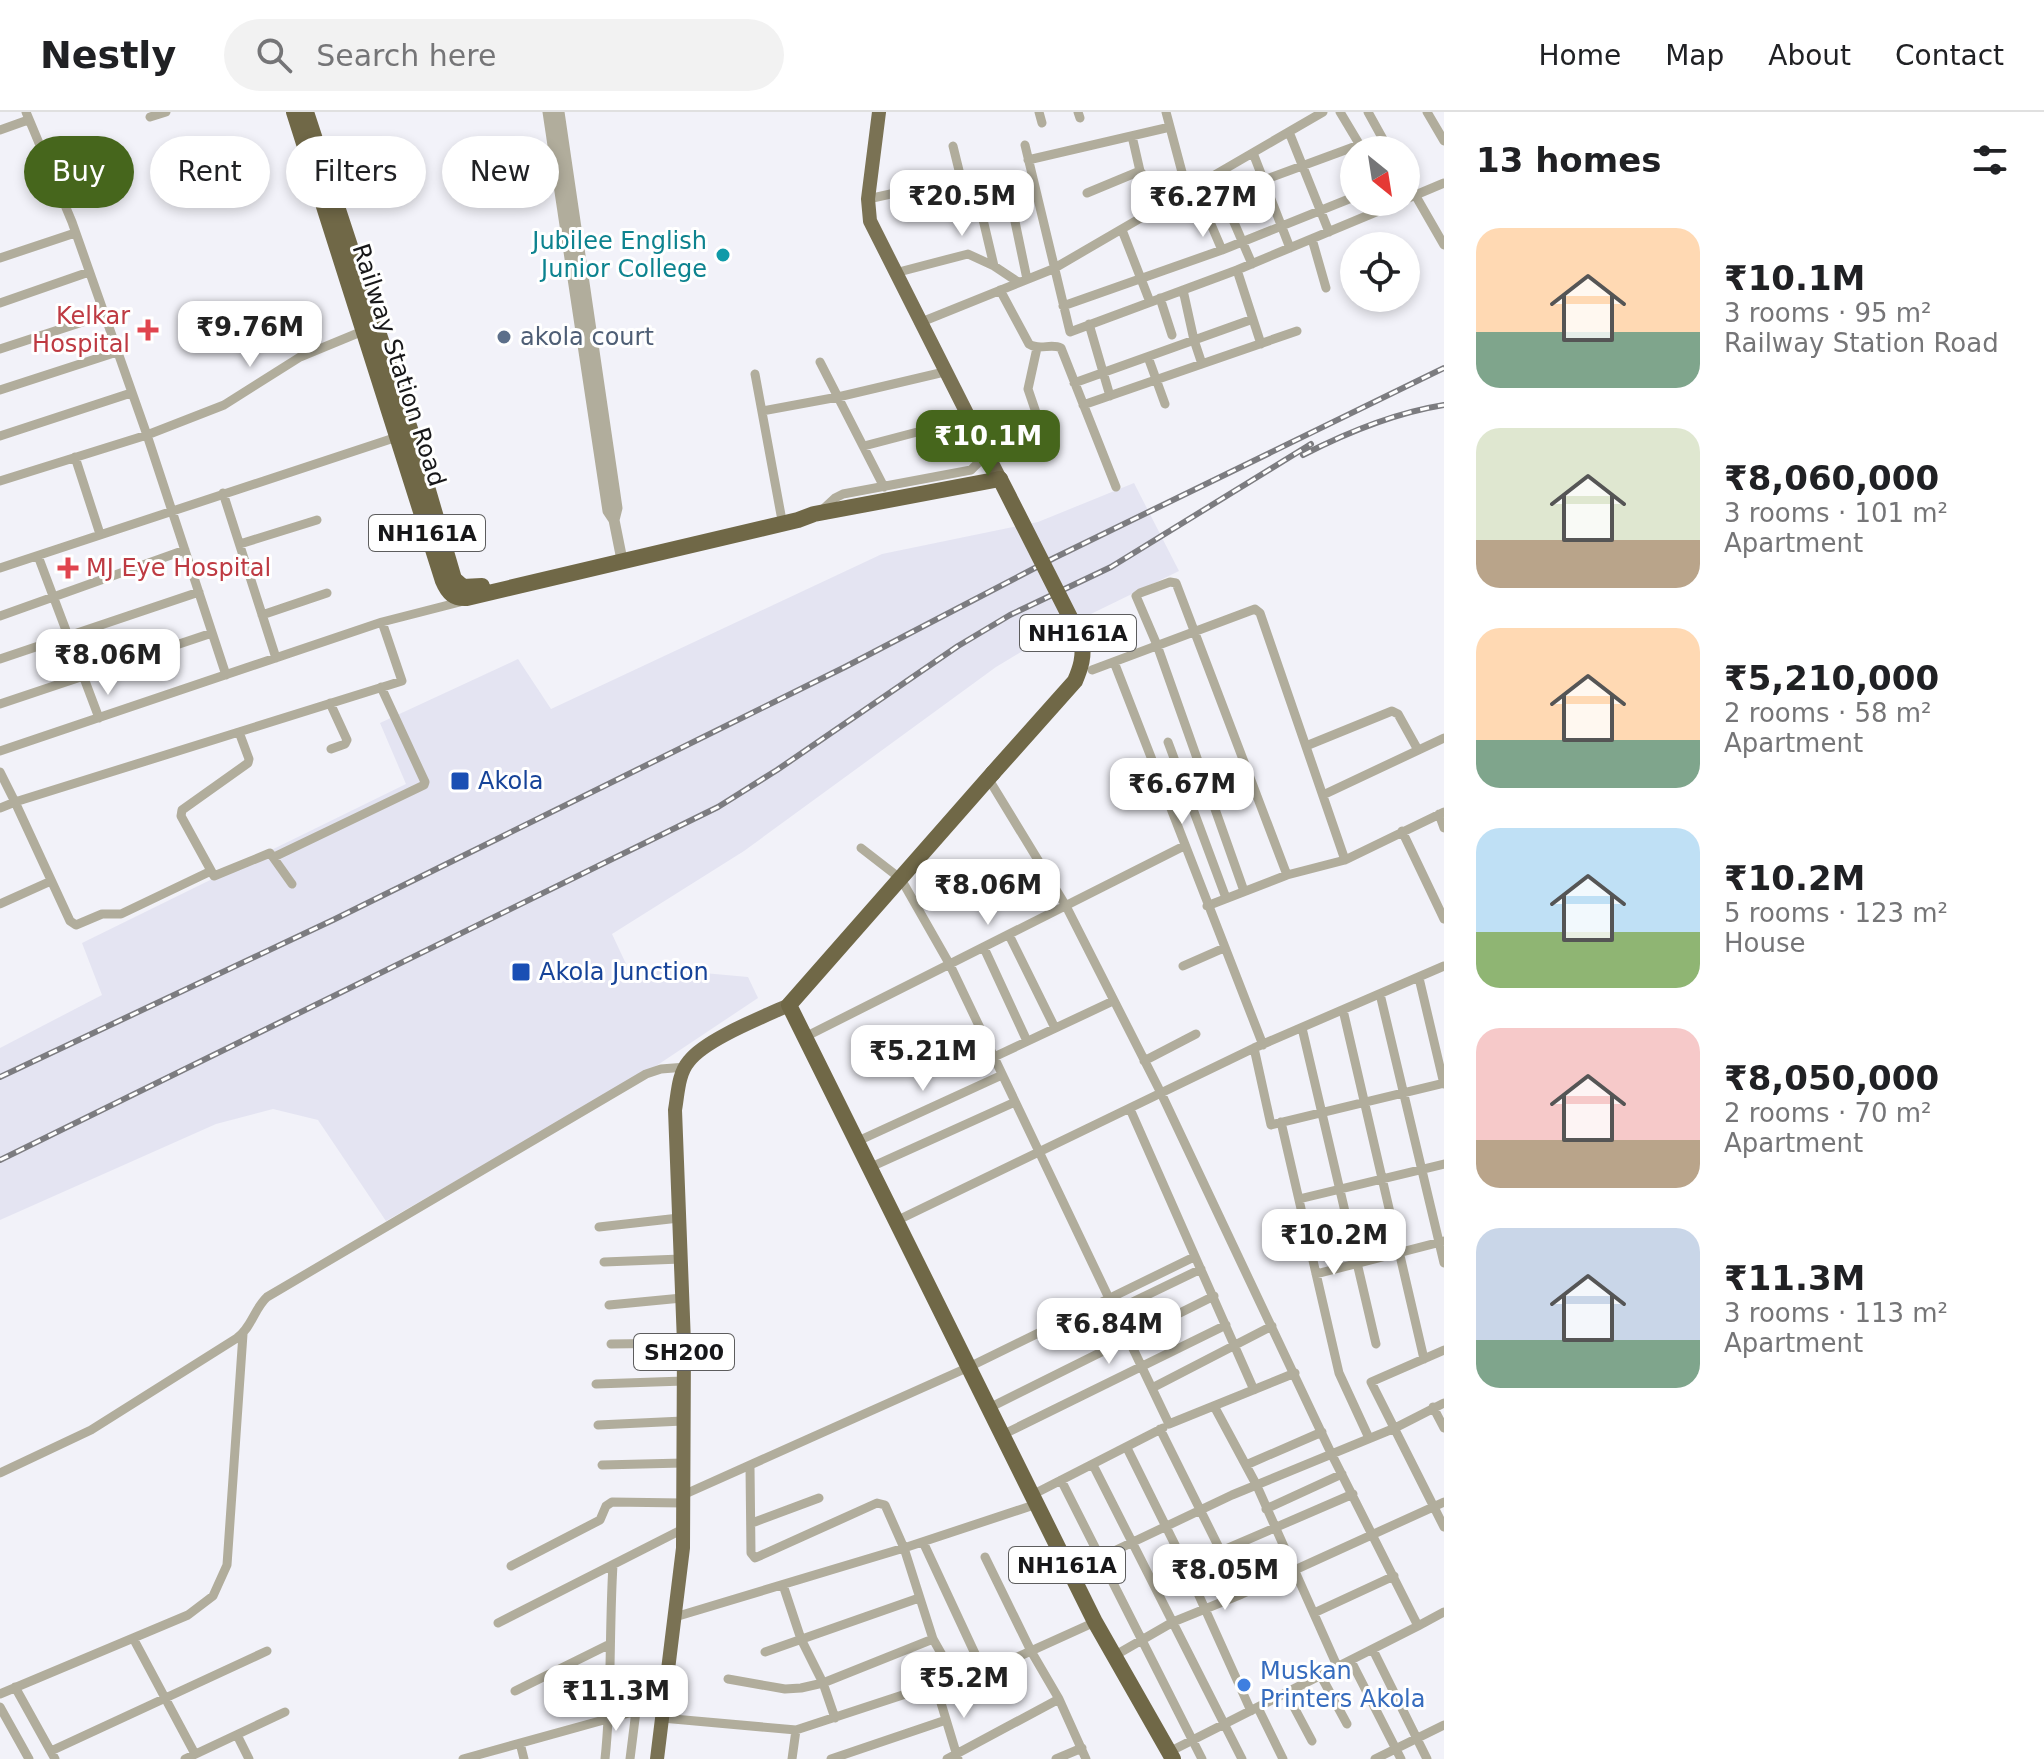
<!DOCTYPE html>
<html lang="en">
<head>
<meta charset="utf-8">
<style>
	body { margin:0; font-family:"DejaVu Sans",sans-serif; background:#f2f2f2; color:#202124; height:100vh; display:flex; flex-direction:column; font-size:30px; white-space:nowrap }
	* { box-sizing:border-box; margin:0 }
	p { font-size:26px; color:#757577 }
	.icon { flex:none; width:44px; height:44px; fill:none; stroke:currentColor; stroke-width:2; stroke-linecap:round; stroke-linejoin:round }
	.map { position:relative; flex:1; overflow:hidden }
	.sheet { display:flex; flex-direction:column; background:#fff; width:600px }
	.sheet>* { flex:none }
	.banner { position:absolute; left:24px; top:24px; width:760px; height:72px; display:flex; gap:16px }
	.needle { width:52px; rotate:150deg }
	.buttons { position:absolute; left:1340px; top:24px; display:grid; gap:16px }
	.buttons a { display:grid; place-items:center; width:80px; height:80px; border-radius:50%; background:#fff; box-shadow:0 4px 12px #0003; font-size:40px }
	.price { position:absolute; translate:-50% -68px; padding:0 18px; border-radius:16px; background:#fff; color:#222; font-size:26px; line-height:52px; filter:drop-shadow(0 2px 4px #0008) }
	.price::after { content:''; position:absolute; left:50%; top:48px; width:24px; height:18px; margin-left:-12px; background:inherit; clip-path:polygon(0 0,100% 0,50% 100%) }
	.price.current { background:#46661c; color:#fff }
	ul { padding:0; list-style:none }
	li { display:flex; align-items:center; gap:24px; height:200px; padding:0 32px }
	li span { display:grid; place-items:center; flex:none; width:224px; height:160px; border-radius:24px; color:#555 }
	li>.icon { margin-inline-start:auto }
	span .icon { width:96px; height:96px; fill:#fffc; stroke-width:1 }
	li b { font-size:34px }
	h2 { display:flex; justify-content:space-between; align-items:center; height:96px; padding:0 32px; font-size:34px }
	.chip { padding:0 28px; border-radius:36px; background:#fff; box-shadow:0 4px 12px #0003; font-size:28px; line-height:72px }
	.chip.current { background:#46661c; color:#fff }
	header { display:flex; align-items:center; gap:48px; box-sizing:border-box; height:112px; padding:0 40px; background:#fff; border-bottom:2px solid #e0e0e0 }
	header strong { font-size:38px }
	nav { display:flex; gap:44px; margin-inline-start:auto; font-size:28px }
	.search { width:560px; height:72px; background:#f2f2f2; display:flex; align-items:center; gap:20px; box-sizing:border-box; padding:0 28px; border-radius:44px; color:#757577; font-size:30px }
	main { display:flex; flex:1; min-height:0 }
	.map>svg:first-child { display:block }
	.built { fill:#e4e4f2 }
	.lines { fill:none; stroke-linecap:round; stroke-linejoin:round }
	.minor { stroke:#b1ad9c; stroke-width:9 }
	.tertiary { stroke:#b1ad9c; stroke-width:11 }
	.primary { stroke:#7a7254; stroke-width:14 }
	.trunk { stroke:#706847; stroke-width:16 }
	.rail-casing { stroke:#7c7c80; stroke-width:6 }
	.rail { stroke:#fff; stroke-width:3; stroke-dasharray:9; stroke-linecap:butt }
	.trunk-bridge { stroke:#706847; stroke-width:16 }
	.culture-dot { fill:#0f9aa8; stroke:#fff; stroke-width:3 }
	.health-dot { fill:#e0444e; stroke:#fff; stroke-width:3 }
	.service-dot { fill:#5c6f8a; stroke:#fff; stroke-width:3 }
	.transit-dot { fill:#1a4fb4; stroke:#fff; stroke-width:3 }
	.shop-dot { fill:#3f7fe0; stroke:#fff; stroke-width:3 }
	.labels { text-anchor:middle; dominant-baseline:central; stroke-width:6; stroke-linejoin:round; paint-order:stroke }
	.shield { fill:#fff; stroke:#5d5d5e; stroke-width:2 }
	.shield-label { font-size:22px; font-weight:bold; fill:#171719 }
	.culture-label { font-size:24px; fill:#0d838f; stroke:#fff; text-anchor:end }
	.health-label { font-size:24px; fill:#be3a42; stroke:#fff; text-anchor:end }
	.service-label { font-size:24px; fill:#4e5e75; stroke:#fff; text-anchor:start }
	.street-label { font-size:24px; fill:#171719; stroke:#fff }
	.transit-label { font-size:24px; fill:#164399; stroke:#fff; text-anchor:start }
	.shop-label { font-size:24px; fill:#366cbe; stroke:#fff; text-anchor:start }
</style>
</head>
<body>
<header>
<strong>Nestly</strong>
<div class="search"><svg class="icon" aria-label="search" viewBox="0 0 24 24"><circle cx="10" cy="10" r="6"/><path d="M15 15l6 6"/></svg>Search here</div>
<nav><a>Home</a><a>Map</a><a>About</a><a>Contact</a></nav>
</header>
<main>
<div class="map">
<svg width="1444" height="1647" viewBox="0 0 1444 1647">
	<rect width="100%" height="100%" fill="#f2f2f9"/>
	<path class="built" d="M 1134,371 L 1179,459 L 1056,519 L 996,555 L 744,739 L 612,822 L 627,854 L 748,865 L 758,886 L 656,954 L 386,1109 L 318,1008 L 273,997 L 216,1012 L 0,1108 L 0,936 L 102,883 L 82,831 L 406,672 L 380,611 L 518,547 L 551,597 L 882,442 L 1038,410 Z"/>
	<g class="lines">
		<path class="minor" d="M 26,0 L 72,110 L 147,323 L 226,563
			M 1039,0 L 1042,11
			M 1078,0 L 1080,6
			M 1166,0 L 1187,79
			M 1340,0 L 1361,35
			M 1368,0 L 1389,38
			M 1427,0 L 1444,29
			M 150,5 L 166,0
			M 0,18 L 28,8
			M 1289,20 L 1329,120
			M 1132,24 L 1140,59 L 1166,92
			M 1025,33 L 1070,220 L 1237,158 L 1400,90
			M 953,34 L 968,95 L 981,99 L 994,154
			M 1253,41 L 1290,136
			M 1028,48 L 1170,15
			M 1214,64 L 1252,152
			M 1406,67 L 1444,133
			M 1002,73 L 1005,91 L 1013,100 L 1027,167
			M 1195,75 L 1222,138
			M 1087,81 L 1140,59
			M 868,87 L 972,64
			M 1406,87 L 1444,71
			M 1225,88 L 1264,68 L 1359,33
			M 1122,118 L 1150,190
			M 1312,127 L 1326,176
			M 0,146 L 75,121
			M 1237,158 L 1261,232
			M 895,161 L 968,142 L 994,154 L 1018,170
			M 1000,178 L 1029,232 C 1039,239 1051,231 1061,236 L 1116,375
			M 1183,178 L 1194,228 L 1202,252
			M 1160,186 L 1172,223
			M 0,191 L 89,160
			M 1063,194 L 1222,138 L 1354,85
			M 919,211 L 1053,157 L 1323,0
			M 1089,212 L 1110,284
			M 1037,236 L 1028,277 L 1047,333
			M 0,237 L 104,203
			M 1148,245 L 1165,292
			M 820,250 L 884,375
			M 755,262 L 781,403
			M 1074,271 L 1253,207
			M 0,278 L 117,240
			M 1083,293 L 1297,219
			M 762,299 L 838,285 L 940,261
			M 0,324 L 131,281
			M 864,334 L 963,308
			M 75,345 L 100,422
			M 0,369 L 147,323 L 224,293 L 300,245 L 363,219
			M 223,381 L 276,546
			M 822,398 L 835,386 L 843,382 L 971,358 L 981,348 L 978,335
			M 240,432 L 317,408
			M 38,444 L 99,606
			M 0,456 L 400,324
			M 262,503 L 327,481
			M 0,504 L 185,438
			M 0,547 L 199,480
			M 1114,550 L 1263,933
			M 1092,558 L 1255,497 L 1260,501 L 1345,748 L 1444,700
			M 330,591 L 347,628 L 345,632 L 331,637
			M 0,592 L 212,521
			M 239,620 L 249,647 L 248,651 L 182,698 L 181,704 L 214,764 L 270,741 L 292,772
			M 1168,630 L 1226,786
			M 1306,634 L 1392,599 L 1398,602 L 1418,638
			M 0,639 L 382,510 L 460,490 L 459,486
			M 0,660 L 15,690 L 402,569 L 382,510
			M 988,666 L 1066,794 L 1161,981 L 1331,1341 L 1418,1514 L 1169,1640
			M 1323,683 L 1444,626
			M 0,696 L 15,690 L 70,809 L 76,813 L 102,802 L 121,802 L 211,759
			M 1439,702 L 1444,716
			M 1402,719 L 1444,807
			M 861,736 L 901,767 L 950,853 L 1169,1312 L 1295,1261
			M 274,745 L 424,673 L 425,670 L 381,575
			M 1244,779 L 1157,533 L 1136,484 L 1140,481 L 1170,470 L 1176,471 L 1287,763
			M 0,792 L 51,769
			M 1207,794 L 1287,763 L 1345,748
			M 1009,823 L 1055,916
			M 984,836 L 1027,929
			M 1183,854 L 1224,836
			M 1419,866 L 1444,972
			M 1380,882 L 1444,1151
			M 1343,898 L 1424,1247
			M 1302,916 L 1376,1232
			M 805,925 L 1184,734
			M 1254,936 L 1271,1013 L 1444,971
			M 994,945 L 1113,889
			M 1144,949 L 1196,922
			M 1130,997 L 1254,1278
			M 1281,1010 L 1339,1261 L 1369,1326
			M 858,1029 L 1002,963
			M 871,1055 L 1015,990
			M 1299,1087 L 1444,1052
			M 896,1109 L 1254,936 L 1444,854
			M 599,1115 L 679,1106
			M 604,1150 L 681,1147
			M 1316,1162 L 1444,1129
			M 609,1193 L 682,1186
			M 1116,1198 L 1201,1157
			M 611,1232 L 684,1231
			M 1444,1238 L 1371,1270 L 1444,1415
			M 596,1272 L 684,1269
			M 1152,1276 L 1272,1214
			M 1214,1294 L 1257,1374 L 1338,1556
			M 1433,1295 L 1444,1316
			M 989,1296 L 1214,1184
			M 598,1313 L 683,1309
			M 1160,1317 L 1242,1482
			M 1002,1323 L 1226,1213
			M 1127,1336 L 1187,1457 L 1251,1599
			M 602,1353 L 683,1351
			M 1093,1353 L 1242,1647
			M 1246,1353 L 1322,1320
			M 750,1355 L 751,1441 L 755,1446 L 877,1391 L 885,1393 L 904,1436 L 933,1527 L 959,1573
			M 0,1361 L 91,1318 L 237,1226 C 252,1215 254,1197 267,1185 L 646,962 L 661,957 L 686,955
			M 1061,1368 L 1202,1647
			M 683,1383 L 969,1255 L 1194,1145
			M 1032,1383 L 1163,1316
			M 1266,1397 L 1342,1362
			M 752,1411 L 819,1386
			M 923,1430 L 984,1561
			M 985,1445 L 1031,1539 L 1059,1587 L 1086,1647
			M 511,1454 L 600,1408 L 606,1394 L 612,1390 L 683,1391
			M 1187,1457 L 1219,1440 L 1353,1382
			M 1070,1460 L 1232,1383 L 1395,1316 L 1444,1291
			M 783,1473 L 801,1527 L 823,1571 L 835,1606
			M 1314,1501 L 1394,1464
			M 675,1505 L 904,1436 L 1037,1392
			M 498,1511 L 683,1417
			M 1418,1514 L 1444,1500
			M 133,1526 L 195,1642
			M 1373,1538 L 1427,1647
			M 765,1540 L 919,1486
			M 1114,1544 L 1173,1510 L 1242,1482 L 1444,1390
			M 1351,1549 L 1401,1647
			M 1321,1564 L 1347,1612
			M 728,1567 L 785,1577 L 801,1576 L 823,1571 L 933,1527
			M 15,1575 L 55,1647
			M 515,1579 L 608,1533
			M 938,1581 L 958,1647
			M 0,1582 L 188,1503 L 213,1484 L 227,1453 L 243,1222
			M 1287,1582 L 1312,1629
			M 0,1595 L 29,1647
			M 1258,1596 L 1283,1647
			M 662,1606 L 796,1618 L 924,1576 L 938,1581 L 1095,1510
			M 237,1623 L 249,1647
			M 520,1631 L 524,1647
			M 51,1639 L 267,1539
			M 185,1647 L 285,1600
			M 463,1647 L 665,1591
			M 605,1647 C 612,1583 609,1517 613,1453
			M 630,1647 L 636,1599
			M 792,1647 L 796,1618
			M 831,1647 L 946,1608
			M 947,1647 L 1059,1587
			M 1056,1647 L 1082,1636
			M 1375,1647 L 1444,1613"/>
		<path class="tertiary" d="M 548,0 L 608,399 L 614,408
			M 559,0 L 617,396 L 614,408 L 622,448"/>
		<path class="primary" d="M 879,0 L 868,87 L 870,109 L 1000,367
			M 657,1647 L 683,1436 L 684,1231 L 675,998 C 678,981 678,962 689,949 C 706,927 763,905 789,893"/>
		<path class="trunk" d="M 294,0 L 443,469 C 448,481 454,487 467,486 L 798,408 L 814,402 L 1000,367
			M 306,0 L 411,320 L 454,467 L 463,475 L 482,474
			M 993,661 L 789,893 L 1095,1510 L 1173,1647"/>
		<g class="rail-casing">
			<path id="rail" d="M 1303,343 C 1348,320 1394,301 1444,293
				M 0,965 L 333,808 L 845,555 L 1054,446 L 1444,256
				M 0,1048 L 718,695 L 777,658 L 958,534 L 1010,503 L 1111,455 L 1311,332"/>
		</g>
		<use href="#rail" class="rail"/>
		<path class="trunk-bridge" d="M 993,661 L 1075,569 C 1081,555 1084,545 1082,529 L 1000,367"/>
	</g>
	<circle class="culture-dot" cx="723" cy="143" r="8"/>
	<g class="health-dot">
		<path d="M144 206h8v8h8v8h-8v8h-8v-8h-8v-8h8z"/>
		<path d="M64 444h8v8h8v8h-8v8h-8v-8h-8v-8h8z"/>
	</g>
	<circle class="service-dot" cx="504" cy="225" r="8"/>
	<g class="transit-dot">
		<rect x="450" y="659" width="20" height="20" rx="4"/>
		<rect x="511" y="850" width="20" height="20" rx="4"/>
	</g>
	<circle class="shop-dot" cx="1244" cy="1573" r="8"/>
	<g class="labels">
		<g class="shield">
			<rect x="369" y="403" width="116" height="36" rx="6"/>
			<rect x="1020" y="503" width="116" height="36" rx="6"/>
			<rect x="634" y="1222" width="100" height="36" rx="6"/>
			<rect x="1009" y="1435" width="116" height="36" rx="6"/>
		</g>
		<g class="shield-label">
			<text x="427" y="421">NH161A</text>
			<text x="1078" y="521">NH161A</text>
			<text x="684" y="1240">SH200</text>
			<text x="1067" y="1453">NH161A</text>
		</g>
		<g class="culture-label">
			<text x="707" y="129">Jubilee English<tspan x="707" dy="28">Junior College</tspan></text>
		</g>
		<g class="health-label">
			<text x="130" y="204">Kelkar<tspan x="130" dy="28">Hospital</tspan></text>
			<text x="86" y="456" text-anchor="start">MJ Eye Hospital</text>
		</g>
		<g class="service-label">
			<text x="520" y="225">akola court</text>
		</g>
		<g class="street-label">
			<text transform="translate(399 253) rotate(72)">Railway Station Road</text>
		</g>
		<g class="transit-label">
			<text x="478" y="669">Akola</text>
			<text x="539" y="860">Akola Junction</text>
		</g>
		<g class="shop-label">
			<text x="1260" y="1559">Muskan<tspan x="1260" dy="28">Printers Akola</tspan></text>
		</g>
	</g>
</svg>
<div class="buttons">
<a><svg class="needle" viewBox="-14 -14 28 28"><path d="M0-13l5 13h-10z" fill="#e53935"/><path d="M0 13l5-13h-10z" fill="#757577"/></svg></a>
<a><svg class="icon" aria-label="locate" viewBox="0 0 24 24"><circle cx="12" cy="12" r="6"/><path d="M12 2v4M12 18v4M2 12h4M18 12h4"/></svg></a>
</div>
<b class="price" style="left:962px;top:126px">₹20.5M</b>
<b class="price" style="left:1203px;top:127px">₹6.27M</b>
<b class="price" style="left:250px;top:257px">₹9.76M</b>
<b class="price current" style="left:988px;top:366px">₹10.1M</b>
<b class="price" style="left:108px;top:585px">₹8.06M</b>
<b class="price" style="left:1182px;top:714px">₹6.67M</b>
<b class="price" style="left:988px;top:815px">₹8.06M</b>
<b class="price" style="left:923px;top:981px">₹5.21M</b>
<b class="price" style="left:1334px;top:1165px">₹10.2M</b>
<b class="price" style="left:1109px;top:1254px">₹6.84M</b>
<b class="price" style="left:1225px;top:1500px">₹8.05M</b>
<b class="price" style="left:964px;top:1608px">₹5.2M</b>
<b class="price" style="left:616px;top:1621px">₹11.3M</b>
<div class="banner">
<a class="chip current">Buy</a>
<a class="chip">Rent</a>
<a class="chip">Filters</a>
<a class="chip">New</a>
</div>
</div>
<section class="sheet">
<h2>13 homes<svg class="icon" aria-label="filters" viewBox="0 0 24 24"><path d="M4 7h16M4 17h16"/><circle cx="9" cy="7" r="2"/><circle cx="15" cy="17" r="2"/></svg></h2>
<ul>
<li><span style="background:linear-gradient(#ffd9b3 65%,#7fa58c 0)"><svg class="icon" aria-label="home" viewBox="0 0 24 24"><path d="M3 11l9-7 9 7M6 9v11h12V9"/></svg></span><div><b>₹10.1M</b><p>3 rooms · 95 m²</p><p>Railway Station Road</p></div></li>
<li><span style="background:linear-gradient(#dfe7d0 70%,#b9a48a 0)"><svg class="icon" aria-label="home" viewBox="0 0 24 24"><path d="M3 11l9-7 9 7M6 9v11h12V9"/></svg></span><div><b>₹8,060,000</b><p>3 rooms · 101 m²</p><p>Apartment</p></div></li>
<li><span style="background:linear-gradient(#ffd9b3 70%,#7fa58c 0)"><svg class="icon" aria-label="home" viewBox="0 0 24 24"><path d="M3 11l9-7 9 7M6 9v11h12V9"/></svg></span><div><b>₹5,210,000</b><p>2 rooms · 58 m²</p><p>Apartment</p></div></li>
<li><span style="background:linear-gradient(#bfe0f5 65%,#8fb573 0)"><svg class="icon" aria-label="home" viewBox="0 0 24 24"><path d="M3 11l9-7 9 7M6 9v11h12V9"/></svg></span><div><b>₹10.2M</b><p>5 rooms · 123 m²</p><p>House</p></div></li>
<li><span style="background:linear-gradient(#f6c9c9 70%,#b9a48a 0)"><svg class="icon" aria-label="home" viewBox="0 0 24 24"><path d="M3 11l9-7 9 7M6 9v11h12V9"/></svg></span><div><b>₹8,050,000</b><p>2 rooms · 70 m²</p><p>Apartment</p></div></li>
<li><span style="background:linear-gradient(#c9d6e8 70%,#7fa58c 0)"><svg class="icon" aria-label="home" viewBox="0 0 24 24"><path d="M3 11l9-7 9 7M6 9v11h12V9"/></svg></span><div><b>₹11.3M</b><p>3 rooms · 113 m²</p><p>Apartment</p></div></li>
</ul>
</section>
</main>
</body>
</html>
